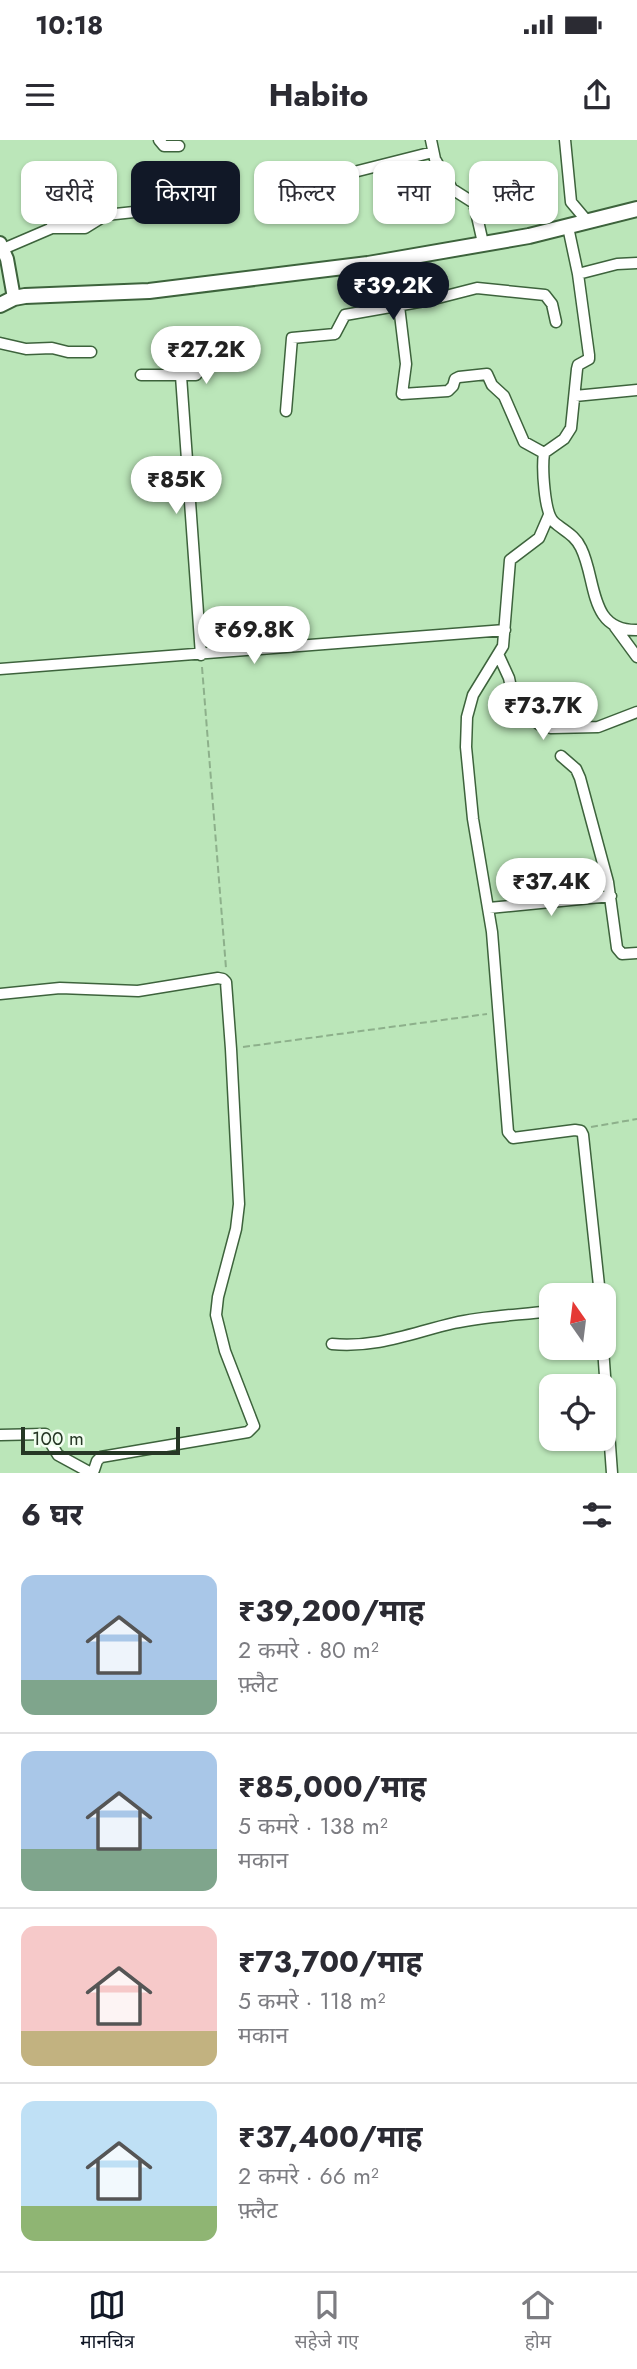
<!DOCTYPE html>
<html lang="hi">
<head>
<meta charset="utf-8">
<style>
	body { margin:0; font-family:Jost,"Noto Sans Devanagari",sans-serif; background:#f2f2f3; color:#2b2b33; height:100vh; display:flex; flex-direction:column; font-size:26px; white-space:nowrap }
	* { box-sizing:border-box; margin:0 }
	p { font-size:23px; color:#7c7c81 }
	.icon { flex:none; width:38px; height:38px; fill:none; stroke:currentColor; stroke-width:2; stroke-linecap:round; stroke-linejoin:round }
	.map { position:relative; height:1333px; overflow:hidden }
	.sheet { display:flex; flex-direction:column; background:#fff; flex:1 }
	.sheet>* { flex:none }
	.banner { position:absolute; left:21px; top:21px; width:595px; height:63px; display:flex; gap:14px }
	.needle { width:46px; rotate:346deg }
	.controls { position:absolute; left:539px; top:1143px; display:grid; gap:14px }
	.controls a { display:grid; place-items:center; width:77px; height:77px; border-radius:14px; background:#fff; box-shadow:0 2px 5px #0004; font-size:35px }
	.scale { position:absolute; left:21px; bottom:18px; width:159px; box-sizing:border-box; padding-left:7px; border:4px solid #263725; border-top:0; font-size:19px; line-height:24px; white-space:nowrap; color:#263725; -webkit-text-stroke:5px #f1fef0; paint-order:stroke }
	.price { position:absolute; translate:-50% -60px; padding:0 16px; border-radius:24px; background:#fff; color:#222; font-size:23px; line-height:46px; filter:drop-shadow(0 2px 4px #0008) }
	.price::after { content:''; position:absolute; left:50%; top:42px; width:21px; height:16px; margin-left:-10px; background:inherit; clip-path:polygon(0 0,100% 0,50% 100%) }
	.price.selected { background:#111827; color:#fff }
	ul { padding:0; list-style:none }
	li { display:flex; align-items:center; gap:21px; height:175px; padding:0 21px }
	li+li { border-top:2px solid #e1e1e2 }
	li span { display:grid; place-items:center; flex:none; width:196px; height:140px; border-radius:14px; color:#555 }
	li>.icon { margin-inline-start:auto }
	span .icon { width:84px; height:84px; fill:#fffc; stroke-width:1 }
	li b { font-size:30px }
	h2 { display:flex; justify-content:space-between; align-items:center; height:84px; padding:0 21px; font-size:30px }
	.chip { padding:0 24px; border-radius:14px; background:#fff; box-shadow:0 2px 5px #0004; font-size:24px; line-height:63px }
	.chip.selected { background:#111827; color:#fff }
	.status { display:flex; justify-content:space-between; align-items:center; height:49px; padding:0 35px; background:#fff; direction:ltr }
	.status svg { height:19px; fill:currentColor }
	header { display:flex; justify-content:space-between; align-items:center; height:91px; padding:0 21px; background:#fff; font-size:32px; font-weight:700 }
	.tabs { display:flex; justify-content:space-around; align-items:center; height:98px; border-top:2px solid #e1e1e2; background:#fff; font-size:19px; color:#7c7c81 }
	.tabs a { display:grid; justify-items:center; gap:4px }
	.tabs .selected { color:#111827 }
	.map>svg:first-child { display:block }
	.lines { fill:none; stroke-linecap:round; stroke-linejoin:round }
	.minor-casing { stroke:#3d633c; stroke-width:13 }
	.tertiary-casing { stroke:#3d633c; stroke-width:16 }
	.primary-casing { stroke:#3d633c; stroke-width:18 }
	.path { stroke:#8db08b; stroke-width:2; stroke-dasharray:7 3.5; stroke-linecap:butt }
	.minor { stroke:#fff; stroke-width:10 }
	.tertiary { stroke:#fff; stroke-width:12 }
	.primary { stroke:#fff; stroke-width:14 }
</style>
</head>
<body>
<div class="status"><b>10:18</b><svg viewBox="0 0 49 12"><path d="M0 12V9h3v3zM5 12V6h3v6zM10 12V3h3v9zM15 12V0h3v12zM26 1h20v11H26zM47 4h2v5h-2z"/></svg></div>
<header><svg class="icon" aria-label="menu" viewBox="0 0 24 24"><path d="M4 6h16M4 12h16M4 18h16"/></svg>Habito<svg class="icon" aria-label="share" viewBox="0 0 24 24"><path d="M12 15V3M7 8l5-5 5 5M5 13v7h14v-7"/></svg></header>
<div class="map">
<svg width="637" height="1333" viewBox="0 0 637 1333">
	<rect width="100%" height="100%" fill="#bbe6b9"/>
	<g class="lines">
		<g class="minor-casing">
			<path id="minor" d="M 159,0 L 164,6 L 179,6
				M 431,0 L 435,19 L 452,49 L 474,63 L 483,103
				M 565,0 L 571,62 L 587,81
				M 350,33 L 433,12
				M 471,60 L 531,38
				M 568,87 L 578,134 L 589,215 L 589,219 L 578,225 L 577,229 L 571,288 L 564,299 L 544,313 C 542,327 544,373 554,382 C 564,391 575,395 581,408 C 597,440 588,491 637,490
				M 52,88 L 53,66 L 69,53 L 68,29
				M 3,109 L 52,88 L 85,88 L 106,75 L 134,72
				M 578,134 L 617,124 L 637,123
				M 399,166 L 406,224 L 402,254 L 448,251 L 453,246 L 455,239 L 459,237 L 487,234 L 492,245 L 504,256 L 524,302 L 544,313
				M 0,203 L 26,209 L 52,208 L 68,212 L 91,212
				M 141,235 L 196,235 C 204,227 198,213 208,205 L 252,202
				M 181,236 L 201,515
				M 575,256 L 637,250
				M 286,271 L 292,198 L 335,194 L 345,175 L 430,160 L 477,148 L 545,155 L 552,164 L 556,182
				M 549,375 L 539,398 L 510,420 L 503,506 L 473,555 L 467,577 L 466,607 L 473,679 L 492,792 L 508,992 L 513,998 L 575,990 L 581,991 L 583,995 L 600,1155
				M 615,487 L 637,517
				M 498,514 L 509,538 L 515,567 L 540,585 L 551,588 L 598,587 L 637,572
				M 0,529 L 505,490
				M 561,616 L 576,629 L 580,638 L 608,742 L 617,808 L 622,814 L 637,813
				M 489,768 L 611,756
				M 0,854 L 60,848 L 138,851 L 218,838 L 223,839 L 226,842 L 231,909 L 239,1064 L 236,1089 L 218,1157 L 216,1175 L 225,1211 L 254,1286 L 248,1292 L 101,1317 L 97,1321 L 94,1330 L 89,1332 L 58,1315 L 45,1294 L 0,1295
				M 332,1204 C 378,1208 411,1193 454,1183 C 485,1176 519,1175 551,1171
				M 603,1208 L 612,1333"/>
		</g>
		<g class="tertiary-casing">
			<path id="tertiary" d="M 0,103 L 7,119 L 14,158"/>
		</g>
		<g class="primary-casing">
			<path id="primary" d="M 0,165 L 14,158 L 25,156 L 149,151 L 368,124 L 529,96 L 637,69"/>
		</g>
		<path class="path" d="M 202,527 L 226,828
			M 243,907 L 487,874
			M 591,987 L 637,979"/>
		<use href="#minor" class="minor"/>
		<use href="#tertiary" class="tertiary"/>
		<use href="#primary" class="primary"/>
	</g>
</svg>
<div class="controls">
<a><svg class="needle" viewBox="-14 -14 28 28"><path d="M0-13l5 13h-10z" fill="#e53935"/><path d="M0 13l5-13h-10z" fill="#7c7c81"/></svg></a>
<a><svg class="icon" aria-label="locate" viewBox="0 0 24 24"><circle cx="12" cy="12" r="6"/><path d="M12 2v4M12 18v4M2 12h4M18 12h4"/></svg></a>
</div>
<div class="scale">100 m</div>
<b class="price selected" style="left:393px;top:182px">₹39.2K</b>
<b class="price" style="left:206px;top:246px">₹27.2K</b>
<b class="price" style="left:176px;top:376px">₹85K</b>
<b class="price" style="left:254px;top:526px">₹69.8K</b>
<b class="price" style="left:543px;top:602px">₹73.7K</b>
<b class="price" style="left:551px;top:778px">₹37.4K</b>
<div class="banner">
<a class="chip">खरीदें</a>
<a class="chip selected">किराया</a>
<a class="chip">फ़िल्टर</a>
<a class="chip">नया</a>
<a class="chip">फ़्लैट</a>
</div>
</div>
<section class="sheet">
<h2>6 घर<svg class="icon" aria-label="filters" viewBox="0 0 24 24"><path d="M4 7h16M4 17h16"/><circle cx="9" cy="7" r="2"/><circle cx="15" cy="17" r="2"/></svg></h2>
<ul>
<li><span style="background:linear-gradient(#a9c7e8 75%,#7fa58c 0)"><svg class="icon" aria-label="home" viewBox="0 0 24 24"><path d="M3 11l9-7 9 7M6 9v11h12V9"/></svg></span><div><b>₹39,200/माह</b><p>2 कमरे · 80 m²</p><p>फ़्लैट</p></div></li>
<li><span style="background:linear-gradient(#a9c7e8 70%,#7fa58c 0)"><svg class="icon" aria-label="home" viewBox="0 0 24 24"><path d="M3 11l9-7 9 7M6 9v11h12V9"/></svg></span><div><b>₹85,000/माह</b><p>5 कमरे · 138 m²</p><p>मकान</p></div></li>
<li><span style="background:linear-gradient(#f6c9c9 75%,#c2b280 0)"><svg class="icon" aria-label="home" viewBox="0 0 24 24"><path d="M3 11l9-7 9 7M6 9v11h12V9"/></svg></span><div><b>₹73,700/माह</b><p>5 कमरे · 118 m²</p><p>मकान</p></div></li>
<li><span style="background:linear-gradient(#bfe0f5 75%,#8fb573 0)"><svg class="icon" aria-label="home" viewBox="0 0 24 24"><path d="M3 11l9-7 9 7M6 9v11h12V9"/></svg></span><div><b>₹37,400/माह</b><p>2 कमरे · 66 m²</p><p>फ़्लैट</p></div></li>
</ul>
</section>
<nav class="tabs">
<a class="selected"><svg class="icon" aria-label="map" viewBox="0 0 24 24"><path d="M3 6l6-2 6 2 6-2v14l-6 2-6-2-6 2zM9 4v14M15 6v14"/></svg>मानचित्र</a>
<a><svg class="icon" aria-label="saved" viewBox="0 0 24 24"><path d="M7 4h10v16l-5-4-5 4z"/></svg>सहेजे गए</a>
<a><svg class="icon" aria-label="home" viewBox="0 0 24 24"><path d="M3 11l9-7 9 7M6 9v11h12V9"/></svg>होम</a>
</nav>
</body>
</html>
